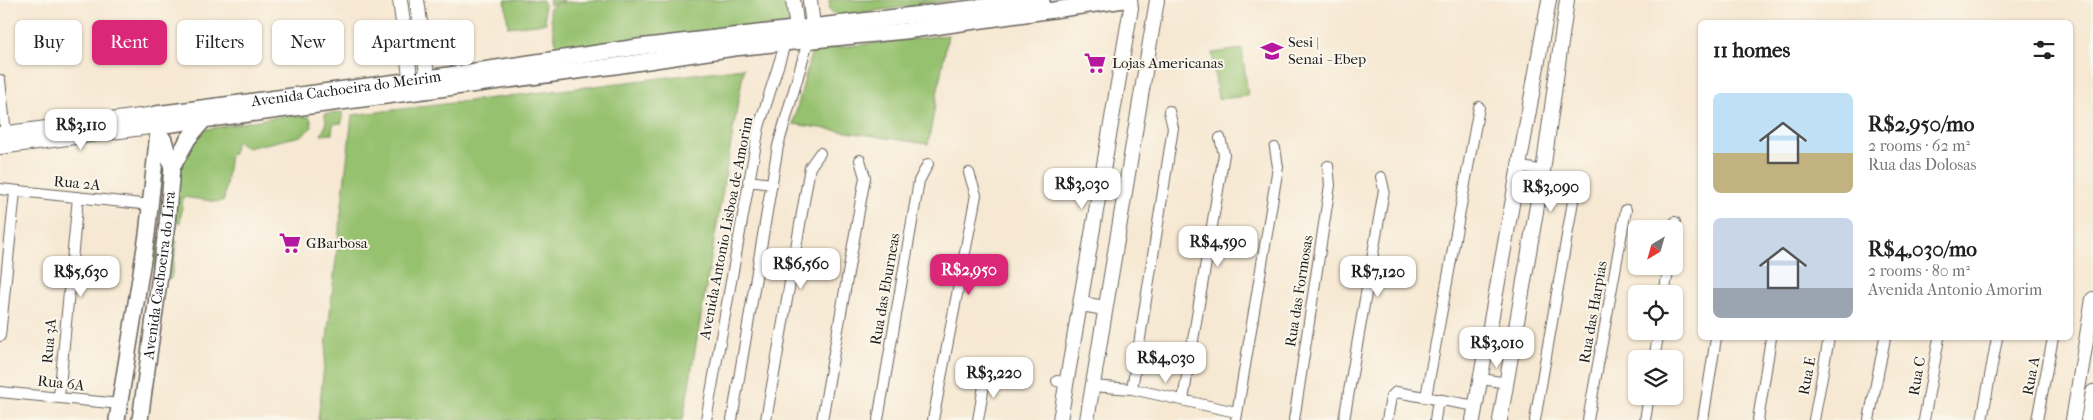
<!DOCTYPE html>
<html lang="en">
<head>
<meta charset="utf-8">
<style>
	body { margin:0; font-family:"IM FELL French Canon",serif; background:#f6f6f6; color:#222; height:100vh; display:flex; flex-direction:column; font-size:19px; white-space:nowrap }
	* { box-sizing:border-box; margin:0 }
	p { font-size:16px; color:#767676 }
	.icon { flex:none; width:28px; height:28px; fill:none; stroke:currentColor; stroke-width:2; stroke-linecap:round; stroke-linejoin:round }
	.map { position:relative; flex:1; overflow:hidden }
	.sheet { position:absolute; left:1698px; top:20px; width:375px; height:320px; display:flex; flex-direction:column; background:#fff; border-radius:8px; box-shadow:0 1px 4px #0004 }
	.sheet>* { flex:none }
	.top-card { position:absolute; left:15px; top:20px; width:475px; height:45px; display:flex; gap:10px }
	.needle { width:32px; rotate:217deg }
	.fabs { position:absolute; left:1628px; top:220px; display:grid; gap:10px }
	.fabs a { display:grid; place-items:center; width:55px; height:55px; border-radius:8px; background:#fff; box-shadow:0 1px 4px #0004; font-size:25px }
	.price { position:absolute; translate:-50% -42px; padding:0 11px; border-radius:10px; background:#fff; color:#222; font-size:16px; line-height:32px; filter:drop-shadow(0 1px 2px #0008) }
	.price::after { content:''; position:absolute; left:50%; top:30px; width:15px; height:11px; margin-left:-8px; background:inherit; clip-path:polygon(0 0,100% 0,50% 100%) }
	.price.active { background:#db2777; color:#fff }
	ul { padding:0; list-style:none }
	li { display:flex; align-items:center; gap:15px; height:125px; padding:0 15px }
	li span { display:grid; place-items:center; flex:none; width:140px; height:100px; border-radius:8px; color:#555 }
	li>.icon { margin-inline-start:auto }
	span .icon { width:60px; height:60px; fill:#fffc; stroke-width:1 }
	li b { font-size:21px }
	h2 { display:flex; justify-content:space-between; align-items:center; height:60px; padding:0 15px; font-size:21px }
	.chip { padding:0 18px; border-radius:8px; background:#fff; box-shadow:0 1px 4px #0004; font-size:18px; line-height:45px }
	.chip.active { background:#db2777; color:#fff }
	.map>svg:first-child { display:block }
	.green { fill:#96c16e; stroke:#596e45 }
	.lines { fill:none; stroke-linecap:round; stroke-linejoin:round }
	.street-casing { stroke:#68635c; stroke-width:12 }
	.secondary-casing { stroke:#68635c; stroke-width:16 }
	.primary-casing { stroke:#68635c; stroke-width:18 }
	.street { stroke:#fff; stroke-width:10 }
	.secondary { stroke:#fff; stroke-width:14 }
	.primary { stroke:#fff; stroke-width:15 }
	.labels { text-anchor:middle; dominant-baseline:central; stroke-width:4; stroke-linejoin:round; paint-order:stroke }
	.poi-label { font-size:15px; fill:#1c1c1c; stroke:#fbf7ec; text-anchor:start }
	.street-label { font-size:15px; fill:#1c1c1c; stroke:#fbf7ec }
</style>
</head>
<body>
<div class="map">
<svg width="2093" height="420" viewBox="0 0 2093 420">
	<rect width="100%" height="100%" fill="#fbf7ec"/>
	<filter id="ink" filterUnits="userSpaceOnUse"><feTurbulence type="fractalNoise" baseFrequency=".02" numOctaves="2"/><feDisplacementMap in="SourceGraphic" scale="10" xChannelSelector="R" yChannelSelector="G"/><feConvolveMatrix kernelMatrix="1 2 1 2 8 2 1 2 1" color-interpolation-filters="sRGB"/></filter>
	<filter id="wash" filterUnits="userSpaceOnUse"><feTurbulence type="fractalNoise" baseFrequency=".0096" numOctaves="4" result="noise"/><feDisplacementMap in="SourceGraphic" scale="20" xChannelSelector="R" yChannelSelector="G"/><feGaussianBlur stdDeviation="1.12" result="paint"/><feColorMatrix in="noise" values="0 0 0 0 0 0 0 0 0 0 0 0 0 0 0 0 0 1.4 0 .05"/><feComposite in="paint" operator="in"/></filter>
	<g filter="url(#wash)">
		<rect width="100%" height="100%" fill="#f6e8d2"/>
		<path class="green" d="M 505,0 L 543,0 L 546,23 L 508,27 Z
			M 549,0 L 565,0 L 558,3 L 594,0 L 793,0 L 795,24 L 557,49 L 549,9 L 557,3 L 550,5 Z
			M 829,0 L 958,0 L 837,16 L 830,11 Z
			M 948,35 L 928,144 L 793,124 L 812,50 Z
			M 1242,49 L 1248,96 L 1218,99 L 1212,53 Z
			M 744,68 L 683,420 L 318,420 L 352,115 Z
			M 342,112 L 342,123 L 333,124 L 332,134 L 321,135 L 326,125 L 325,114 Z
			M 288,115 L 310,117 L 312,127 L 301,136 L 247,148 L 236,141 L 233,154 L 230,154 L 224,200 L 219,202 L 183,197 L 180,223 L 174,221 L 173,148 L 185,133 Z
			M 160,239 L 177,241 L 171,279 L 163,277 L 152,265 L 155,242 Z"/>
	</g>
	<g filter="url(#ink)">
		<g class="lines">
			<g class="street-casing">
				<path id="street" d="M 0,80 L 6,134
					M 1518,166 L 1543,171
					M 748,181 L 772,184
					M 0,189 L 151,205
					M 1674,233 L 1675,222
					M 1664,294 L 1669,266
					M 0,336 L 15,192
					M 1654,359 L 1659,331
					M 1482,379 L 1507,383
					M 1057,381 L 1066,383
					M 1092,386 L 1132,389 L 1236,412
					M 1132,389 L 1173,128 L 1169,111
					M 0,392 L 120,404
					M 59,397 L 78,197
					M 1426,397 L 1479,107
					M 1183,400 L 1224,154 L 1220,138
					M 706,420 L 759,127 L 785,44
					M 732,420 L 778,146 L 808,41
					M 766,420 L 810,167 L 820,153
					M 822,420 L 865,177 L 860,160
					M 878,420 L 919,181 L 928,164
					M 933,420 L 976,195 L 969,173
					M 978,420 L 986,374
					M 1236,420 L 1278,167 L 1275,148
					M 1294,420 L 1330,185 L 1328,166
					M 1344,420 L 1384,190 L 1381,177
					M 1387,420 L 1391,397 L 1396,392 L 1476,406
					M 1435,420 L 1438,399
					M 1535,420 L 1577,178
					M 1588,420 L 1626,210
					M 1645,420 L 1649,396
					M 1703,420 L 1716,338
					M 1758,420 L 1771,338
					M 1814,420 L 1829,338
					M 1869,420 L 1885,338
					M 1924,420 L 1939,338
					M 1982,420 L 1997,338
					M 2037,420 L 2053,338"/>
			</g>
			<g class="secondary-casing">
				<path id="secondary" d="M 400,0 L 412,91
					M 417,0 L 429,89
					M 810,0 L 813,27 L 810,36
					M 790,38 L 797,29 L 793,0
					M 0,134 L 156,114
					M 0,147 L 157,126
					M 1081,304 L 1105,308
					M 1060,420 L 1131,8 L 1130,0
					M 1087,420 L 1157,0
					M 1473,420 L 1549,0
					M 1500,420 L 1543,171 L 1567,0
					M 2073,420 L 2093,299
					M 2088,420 L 2093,392"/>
			</g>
			<g class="primary-casing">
				<g id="primary">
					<path d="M 157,126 L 615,66 L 734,48 L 905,31 L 1124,0"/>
					<path d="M 172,168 L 188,139 L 203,121"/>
					<path id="s1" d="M 117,420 L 147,235 L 158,132 L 156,114 L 428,78 L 638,47 L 1042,0"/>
					<path id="s2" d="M 140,420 L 167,224 L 172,168 L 164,140 L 158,132"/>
				</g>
			</g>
			<use href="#street" class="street"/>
			<use href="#secondary" class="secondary"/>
			<use href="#primary" class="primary"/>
		</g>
	</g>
	<defs>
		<g id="school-bare" transform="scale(1.725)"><path d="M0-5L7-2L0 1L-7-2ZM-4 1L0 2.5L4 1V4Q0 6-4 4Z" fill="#b5179e" stroke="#fbf7ec" stroke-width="2.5" paint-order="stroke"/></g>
		<g id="supermarket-bare" transform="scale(1.725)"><path d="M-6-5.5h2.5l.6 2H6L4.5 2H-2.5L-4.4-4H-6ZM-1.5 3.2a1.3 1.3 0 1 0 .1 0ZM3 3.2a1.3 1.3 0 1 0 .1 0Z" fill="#b5179e" stroke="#fbf7ec" stroke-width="2.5" paint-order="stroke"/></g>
	</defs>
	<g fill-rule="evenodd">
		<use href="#school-bare" x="1272" y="51"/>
		<use href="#supermarket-bare" x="1095" y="63"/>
		<use href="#supermarket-bare" x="290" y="243"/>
	</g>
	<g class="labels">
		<g class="poi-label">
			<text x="1288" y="42">Sesi |<tspan x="1288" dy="17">Senai - Ebep</tspan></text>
			<text x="1112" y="63">Lojas Americanas</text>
			<text x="306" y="243">GBarbosa</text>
		</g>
		<g class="street-label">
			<text stroke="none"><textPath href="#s1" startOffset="501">Avenida Cachoeira do Meirim</textPath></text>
			<text transform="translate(77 183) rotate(5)">Rua 2A</text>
			<text transform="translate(726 228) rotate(-79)">Avenida Antonio Lisboa de Amorim</text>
			<text stroke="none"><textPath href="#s2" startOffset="146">Avenida Cachoeira do Lira</textPath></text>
			<text transform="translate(885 289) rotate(-80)">Rua das Eburneas</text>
			<text transform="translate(1299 291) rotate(-81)">Rua das Formosas</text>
			<text transform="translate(1593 312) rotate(-80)">Rua das Harpias</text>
			<text transform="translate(49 341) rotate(-85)">Rua 3A</text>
			<text transform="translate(1807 376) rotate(-79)">Rua E</text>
			<text transform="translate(1917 376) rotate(-80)">Rua C</text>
			<text transform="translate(2031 376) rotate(-79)">Rua A</text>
			<text transform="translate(61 383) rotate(6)">Rua 6A</text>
		</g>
	</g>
</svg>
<div class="fabs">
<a><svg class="needle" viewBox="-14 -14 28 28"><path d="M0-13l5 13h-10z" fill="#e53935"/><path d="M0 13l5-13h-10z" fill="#767676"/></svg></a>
<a><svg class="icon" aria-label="locate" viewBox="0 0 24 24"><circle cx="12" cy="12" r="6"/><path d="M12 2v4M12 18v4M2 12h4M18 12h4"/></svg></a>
<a><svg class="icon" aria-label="layers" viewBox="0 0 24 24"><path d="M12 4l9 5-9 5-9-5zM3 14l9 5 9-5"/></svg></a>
</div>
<b class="price" style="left:81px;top:151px">R$3,110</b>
<b class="price" style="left:1082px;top:210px">R$3,030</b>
<b class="price" style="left:1551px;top:213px">R$3,090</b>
<b class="price" style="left:1218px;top:268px">R$4,590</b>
<b class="price" style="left:801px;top:290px">R$6,560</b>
<b class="price active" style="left:969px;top:296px">R$2,950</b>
<b class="price" style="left:81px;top:298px">R$5,630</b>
<b class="price" style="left:1378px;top:298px">R$7,120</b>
<b class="price" style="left:1497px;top:369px">R$3,010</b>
<b class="price" style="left:1166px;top:384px">R$4,030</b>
<b class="price" style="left:994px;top:399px">R$3,220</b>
<div class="top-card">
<a class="chip">Buy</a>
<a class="chip active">Rent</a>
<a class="chip">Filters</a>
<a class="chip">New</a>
<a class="chip">Apartment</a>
</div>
<section class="sheet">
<h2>11 homes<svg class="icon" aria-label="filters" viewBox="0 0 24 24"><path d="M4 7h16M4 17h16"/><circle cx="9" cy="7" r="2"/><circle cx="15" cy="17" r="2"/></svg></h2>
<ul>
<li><span style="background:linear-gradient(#bfe0f5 60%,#c2b280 0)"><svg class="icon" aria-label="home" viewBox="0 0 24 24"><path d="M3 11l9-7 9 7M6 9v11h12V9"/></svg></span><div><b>R$2,950/mo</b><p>2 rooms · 62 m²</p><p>Rua das Dolosas</p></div></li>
<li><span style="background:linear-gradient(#c9d6e8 70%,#9aa5b1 0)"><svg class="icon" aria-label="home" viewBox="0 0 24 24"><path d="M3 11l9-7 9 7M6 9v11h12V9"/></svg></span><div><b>R$4,030/mo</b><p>2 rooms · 80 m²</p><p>Avenida Antonio Amorim</p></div></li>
</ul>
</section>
</div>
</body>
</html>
